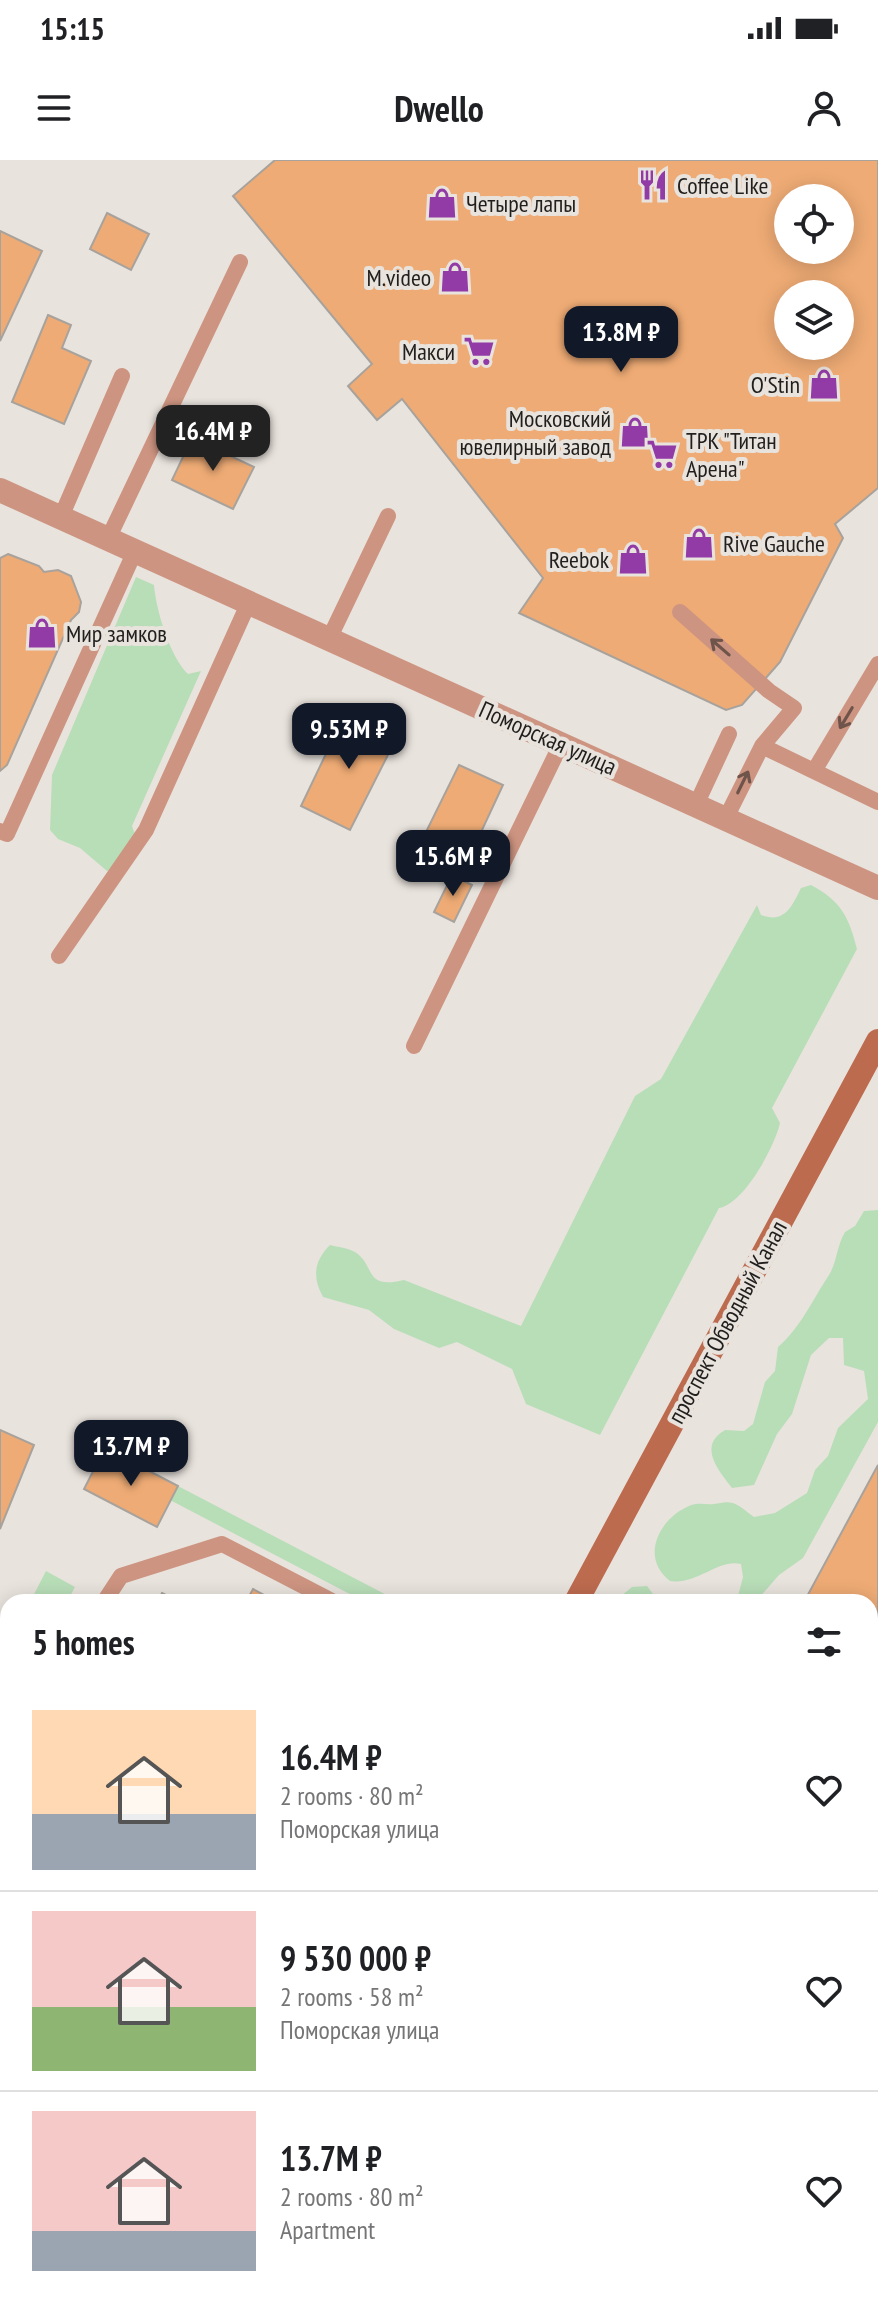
<!DOCTYPE html>
<html lang="en">
<head>
<meta charset="utf-8">
<style>
	body { margin:0; font-family:"PT Sans Narrow",sans-serif; background:#f6f6f6; color:#202124; height:100vh; display:flex; flex-direction:column; font-size:30px; white-space:nowrap }
	* { box-sizing:border-box; margin:0 }
	p { font-size:26px; color:#757577 }
	.icon { flex:none; width:44px; height:44px; fill:none; stroke:currentColor; stroke-width:2; stroke-linecap:round; stroke-linejoin:round }
	.map { position:relative; flex:1; overflow:hidden }
	.details { position:absolute; left:0px; top:1434px; width:878px; height:712px; display:flex; flex-direction:column; background:#fff; border-radius:24px 24px 0 0; box-shadow:0 4px 20px #0003 }
	.details>* { flex:none }
	.tools { position:absolute; left:774px; top:24px; display:grid; gap:16px }
	.tools a { display:grid; place-items:center; width:80px; height:80px; border-radius:50%; background:#fff; box-shadow:0 4px 20px #0003; font-size:40px }
	.price { position:absolute; translate:-50% -68px; padding:0 18px; border-radius:16px; background:#111827; color:#fff; font-size:26px; line-height:52px; filter:drop-shadow(0 2px 4px #0008) }
	.price::after { content:''; position:absolute; left:50%; top:48px; width:24px; height:18px; margin-left:-12px; background:inherit; clip-path:polygon(0 0,100% 0,50% 100%) }
	.price.on { background:#222; color:#fff }
	ul { padding:0; list-style:none }
	li { display:flex; align-items:center; gap:24px; height:200px; padding:0 32px }
	li+li { border-top:2px solid #e0e0e0 }
	li span { display:grid; place-items:center; flex:none; width:224px; height:160px; border-radius:0px; color:#555 }
	li>.icon { margin-inline-start:auto }
	span .icon { width:96px; height:96px; fill:#fffc; stroke-width:1 }
	li b { font-size:34px }
	h2 { display:flex; justify-content:space-between; align-items:center; height:96px; padding:0 32px; font-size:34px }
	.status { display:flex; justify-content:space-between; align-items:center; height:56px; padding:0 40px; background:#fff; direction:ltr }
	.status svg { height:22px; fill:currentColor }
	header { display:flex; justify-content:space-between; align-items:center; height:104px; padding:0 32px; background:#fff; font-size:36px; font-weight:600 }
	.map>svg:first-child { display:block }
	.green { fill:#b8deb8 }
	.building { fill:#eeab75; stroke:#a8a29d; stroke-width:2; fill-rule:evenodd }
	.lines { fill:none; stroke-linecap:round; stroke-linejoin:round }
	.lane { stroke:#cd9481; stroke-width:16 }
	.street { stroke:#cd9481; stroke-width:24 }
	.secondary { stroke:#bd6b4f; stroke-width:24 }
	.oneway { stroke:#6e544a }
	.labels { text-anchor:middle; dominant-baseline:central; stroke-width:8; stroke-linejoin:round; paint-order:stroke }
	.poi-label { font-size:24px; fill:#211f1d; stroke:#e9e3dd; text-anchor:start }
	.street-label { font-size:24px; fill:#211f1d; stroke:#e9e3dd }
</style>
</head>
<body>
<div class="status"><b>15:15</b><svg viewBox="0 0 49 12"><path d="M0 12V9h3v3zM5 12V6h3v6zM10 12V3h3v9zM15 12V0h3v12zM26 1h20v11H26zM47 4h2v5h-2z"/></svg></div>
<header><svg class="icon" aria-label="menu" viewBox="0 0 24 24"><path d="M4 6h16M4 12h16M4 18h16"/></svg>Dwello<svg class="icon" aria-label="person" viewBox="0 0 24 24"><circle cx="12" cy="8" r="4"/><path d="M4 21q1-7 8-7t8 7"/></svg></header>
<div class="map">
<svg width="878" height="2146" viewBox="0 0 878 2146">
	<rect width="100%" height="100%" fill="#e9e3dd"/>
	<path class="green" d="M 136,417 L 154,425 C 156,450 170,497 188,514 L 201,511 L 132,666 L 138,682 L 118,710 L 107,711 L 80,688 L 58,679 L 50,670 L 52,615 Z
		M 811,725 C 841,741 849,757 857,789 L 772,948 L 780,963 C 775,986 744,1044 719,1048 L 600,1275 L 526,1244 L 512,1209 L 457,1182 L 439,1188 L 394,1169 L 369,1150 L 323,1137 C 312,1117 314,1101 330,1085 C 338,1087 348,1088 355,1092 C 376,1105 363,1130 404,1120 L 521,1166 L 635,936 L 661,919 L 757,745 L 761,755 C 785,764 792,746 801,728 Z
		M 878,1050 L 878,1262 L 803,1398 L 779,1415 L 759,1438 L 743,1441 L 738,1436 L 743,1417 L 741,1404 C 719,1398 697,1425 670,1421 C 639,1397 660,1358 689,1346 C 698,1342 705,1345 714,1344 C 721,1343 726,1341 733,1343 C 741,1346 747,1352 754,1357 L 775,1353 L 807,1333 L 815,1310 L 828,1296 L 838,1268 L 868,1239 L 864,1211 L 844,1205 L 843,1178 L 829,1178 L 811,1195 L 792,1254 L 777,1274 L 754,1325 L 732,1328 C 719,1311 697,1286 725,1270 L 744,1271 L 753,1264 L 765,1222 L 775,1211 L 778,1187 C 801,1167 813,1139 829,1115 C 837,1102 837,1085 845,1072 L 855,1066 L 864,1051 Z
		M 178,1326 L 400,1442 L 365,1442 L 170,1340 Z
		M 46,1411 L 75,1427 L 67,1442 L 30,1442 Z
		M 647,1426 L 659,1442 L 621,1442 L 621,1436 L 632,1427 Z
		M 878,1526 L 878,1737 L 870,1752 L 870,1528 Z
		M 8,2034 L 8,2138 L 138,2138 L 134,2146 L 0,2146 L 0,2045 Z
		M 255,2138 L 372,2138 L 367,2146 L 253,2146 Z"/>
	<path class="building" d="M 275,0 L 878,0 L 878,328 L 835,364 L 843,378 L 780,502 L 742,545 L 726,550 L 519,453 L 543,418 L 402,239 L 377,260 L 348,226 L 372,204 L 233,36 ZM 788,38 L 840,38 L 840,90 L 788,90 ZM 788,134 L 840,134 L 840,186 L 788,186 Z
		M 107,53 L 149,74 L 131,110 L 90,89 Z
		M 0,71 L 42,91 L 0,181 Z
		M 48,155 L 71,165 L 62,188 L 91,201 L 64,264 L 12,242 Z
		M 192,278 L 254,307 L 233,349 L 172,320 Z
		M 8,394 L 39,406 L 44,412 L 58,410 L 71,416 L 81,442 L 79,452 L 71,460 L 7,605 L 0,611 L 0,398 Z
		M 346,552 L 397,577 L 350,670 L 301,646 Z
		M 459,605 L 503,625 L 469,698 L 424,676 Z
		M 452,715 L 472,725 L 454,762 L 434,752 Z
		M 0,1270 L 34,1285 L 0,1369 Z
		M 105,1288 L 178,1326 L 157,1367 L 84,1329 Z
		M 878,1305 L 878,1463 L 870,1478 L 870,1442 L 804,1442 Z
		M 253,1429 L 277,1442 L 246,1442 Z
		M 162,1433 L 179,1442 L 157,1442 Z
		M 8,1613 L 8,1651 L 0,1647 L 0,1628 Z
		M 878,1774 L 878,1869 L 870,1864 L 870,1789 Z
		M 0,1802 L 8,1806 L 8,1875 L 0,1871 Z
		M 8,1890 L 8,1923 L 0,1919 L 0,1905 Z
		M 395,2138 L 508,2138 L 503,2146 L 391,2146 Z
		M 626,2138 L 790,2138 L 807,2146 L 623,2146 Z"/>
	<g class="lines">
		<path class="lane" d="M 61,357 L 122,216
			M 108,379 L 240,102
			M 680,452 L 769,531 L 794,548 L 762,586 L 726,658
			M 329,479 L 388,356
			M 762,586 L 878,642
			M 814,611 L 878,504
			M 696,645 L 729,574
			M 0,671 L 7,674 L 135,391
			M 59,796 L 146,670 L 249,442
			M 414,886 L 561,584
			M 104,1442 L 121,1416 L 222,1384 L 334,1442
			M 0,1533 L 8,1528
			M 870,1561 L 878,1546
			M 0,1728 L 8,1732
			M 870,2078 L 878,2060
			M 582,2138 L 599,2146
			M 555,2146 L 559,2138"/>
		<path class="street" d="M 0,330 L 878,728
			M 870,2098 L 878,2101"/>
		<path class="secondary" d="M 576,1442 L 878,881
			M 199,2146 L 203,2138"/>
	</g>
	<defs><path id="oneway-shaft" d="M-6 0H5M1.5-3L5.5 0L1.5 3" fill="none" stroke-width="1.6" stroke-linecap="round" stroke-linejoin="round" transform="scale(2)"/></defs>
	<g class="oneway">
		<use href="#oneway-shaft" transform="translate(720 487) rotate(-139)"/>
		<use href="#oneway-shaft" transform="translate(846 558) rotate(121)"/>
		<use href="#oneway-shaft" transform="translate(743 622) rotate(-64)"/>
	</g>
	<defs>
		<g id="restaurant-bare" transform="scale(2.4)"><path d="M-5-6h1v4h1v-4h1v4h1v-4h1v5L-1.5 .5V6h-2V.5L-5-1ZM5-6V6H3V1.5H1.5Q1.5-4 5-6Z" fill="#923ba7" stroke="#e9e3dd" stroke-width="2.5" paint-order="stroke"/></g>
		<g id="shop-bare" transform="scale(2.4)"><path d="M-5-2.5h2.3a2.7 3.5 0 0 1 5.4 0H5L5.5 6h-11ZM-1.5-2.5h3a1.5 2.3 0 0 0-3 0Z" fill="#923ba7" stroke="#e9e3dd" stroke-width="2.5" paint-order="stroke"/></g>
		<g id="supermarket-bare" transform="scale(2.4)"><path d="M-6-5.5h2.5l.6 2H6L4.5 2H-2.5L-4.4-4H-6ZM-1.5 3.2a1.3 1.3 0 1 0 .1 0ZM3 3.2a1.3 1.3 0 1 0 .1 0Z" fill="#923ba7" stroke="#e9e3dd" stroke-width="2.5" paint-order="stroke"/></g>
	</defs>
	<g fill-rule="evenodd">
		<use href="#restaurant-bare" x="653" y="25"/>
		<use href="#shop-bare" x="442" y="43"/>
		<use href="#shop-bare" x="455" y="117"/>
		<use href="#supermarket-bare" x="479" y="191"/>
		<use href="#shop-bare" x="824" y="224"/>
		<use href="#shop-bare" x="635" y="272"/>
		<use href="#supermarket-bare" x="662" y="294"/>
		<use href="#shop-bare" x="699" y="383"/>
		<use href="#shop-bare" x="633" y="399"/>
		<use href="#shop-bare" x="42" y="473"/>
	</g>
	<g class="labels">
		<g class="poi-label">
			<text x="677" y="25">Coffee Like</text>
			<text x="466" y="43">Четыре лапы</text>
			<text x="431" y="117" text-anchor="end">M.video</text>
			<text x="455" y="191" text-anchor="end">Макси</text>
			<text x="800" y="224" text-anchor="end">O'Stin</text>
			<text x="611" y="258" text-anchor="end">Московский<tspan x="611" dy="28">ювелирный завод</tspan></text>
			<text x="686" y="280">ТРК "Титан<tspan x="686" dy="28">Арена"</tspan></text>
			<text x="723" y="383">Rive Gauche</text>
			<text x="609" y="399" text-anchor="end">Reebok</text>
			<text x="66" y="473">Мир замков</text>
		</g>
		<g class="street-label">
			<text transform="translate(548 578) rotate(24)">Поморская улица</text>
			<text transform="translate(727 1162) rotate(-62)">проспект Обводный Канал</text>
		</g>
	</g>
</svg>
<div class="tools">
<a><svg class="icon" aria-label="locate" viewBox="0 0 24 24"><circle cx="12" cy="12" r="6"/><path d="M12 2v4M12 18v4M2 12h4M18 12h4"/></svg></a>
<a><svg class="icon" aria-label="layers" viewBox="0 0 24 24"><path d="M12 4l9 5-9 5-9-5zM3 14l9 5 9-5"/></svg></a>
</div>
<b class="price" style="left:621px;top:214px">13.8M ₽</b>
<b class="price on" style="left:213px;top:313px">16.4M ₽</b>
<b class="price" style="left:349px;top:611px">9.53M ₽</b>
<b class="price" style="left:453px;top:738px">15.6M ₽</b>
<b class="price" style="left:131px;top:1328px">13.7M ₽</b>
<section class="details">
<h2>5 homes<svg class="icon" aria-label="filters" viewBox="0 0 24 24"><path d="M4 7h16M4 17h16"/><circle cx="9" cy="7" r="2"/><circle cx="15" cy="17" r="2"/></svg></h2>
<ul>
<li><span style="background:linear-gradient(#ffd9b3 65%,#9aa5b1 0)"><svg class="icon" aria-label="home" viewBox="0 0 24 24"><path d="M3 11l9-7 9 7M6 9v11h12V9"/></svg></span><div><b>16.4M ₽</b><p>2 rooms · 80 m²</p><p>Поморская улица</p></div><svg class="icon" aria-label="heart" viewBox="0 0 24 24"><path d="M12 20l-8-8c-3-5 5-10 8-4 3-6 11-1 8 4z"/></svg></li>
<li><span style="background:linear-gradient(#f6c9c9 60%,#8fb573 0)"><svg class="icon" aria-label="home" viewBox="0 0 24 24"><path d="M3 11l9-7 9 7M6 9v11h12V9"/></svg></span><div><b>9 530 000 ₽</b><p>2 rooms · 58 m²</p><p>Поморская улица</p></div><svg class="icon" aria-label="heart" viewBox="0 0 24 24"><path d="M12 20l-8-8c-3-5 5-10 8-4 3-6 11-1 8 4z"/></svg></li>
<li><span style="background:linear-gradient(#f6c9c9 75%,#9aa5b1 0)"><svg class="icon" aria-label="home" viewBox="0 0 24 24"><path d="M3 11l9-7 9 7M6 9v11h12V9"/></svg></span><div><b>13.7M ₽</b><p>2 rooms · 80 m²</p><p>Apartment</p></div><svg class="icon" aria-label="heart" viewBox="0 0 24 24"><path d="M12 20l-8-8c-3-5 5-10 8-4 3-6 11-1 8 4z"/></svg></li>
</ul>
</section>
</div>
</body>
</html>
